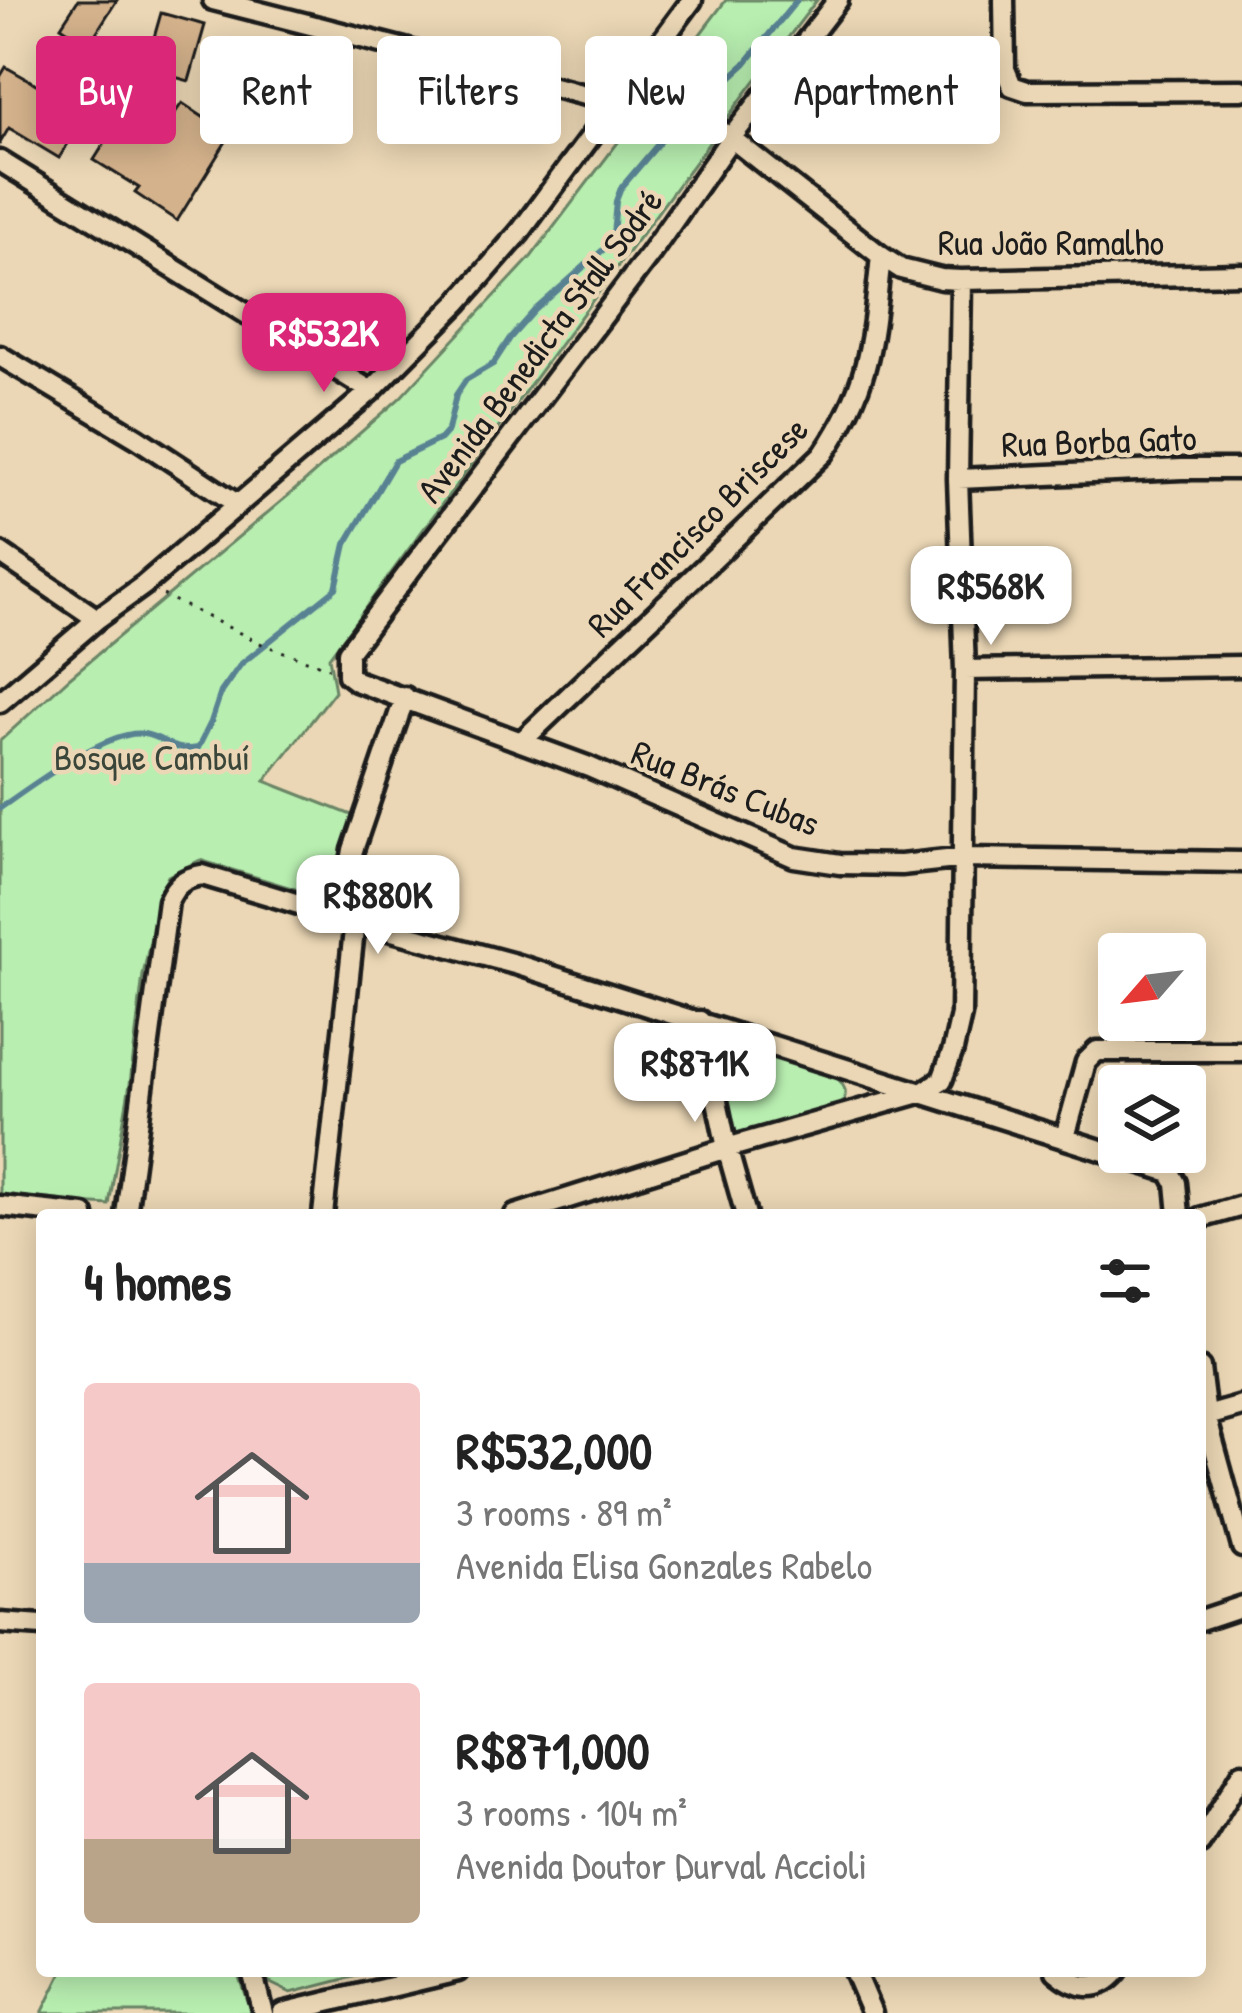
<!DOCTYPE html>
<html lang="en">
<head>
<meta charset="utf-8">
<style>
	body { margin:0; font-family:"Patrick Hand",sans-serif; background:#f2f2f2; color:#222; height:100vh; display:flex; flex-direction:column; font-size:45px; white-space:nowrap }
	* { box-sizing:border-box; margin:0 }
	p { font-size:39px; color:#767676 }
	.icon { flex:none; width:66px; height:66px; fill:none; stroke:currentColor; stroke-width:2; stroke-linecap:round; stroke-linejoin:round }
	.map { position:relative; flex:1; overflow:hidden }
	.panel { position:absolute; left:36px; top:1209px; width:1170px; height:768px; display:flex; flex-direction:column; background:#fff; border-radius:12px; box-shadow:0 6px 30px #0003 }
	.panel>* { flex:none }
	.guide { position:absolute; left:36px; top:36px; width:1170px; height:108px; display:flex; gap:24px }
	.needle { width:78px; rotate:242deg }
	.buttons { position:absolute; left:1098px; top:933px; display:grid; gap:24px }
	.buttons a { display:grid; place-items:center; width:108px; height:108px; border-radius:12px; background:#fff; box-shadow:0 6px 30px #0003; font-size:60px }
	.price { position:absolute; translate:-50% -102px; padding:0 27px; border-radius:24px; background:#fff; color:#222; font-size:39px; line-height:78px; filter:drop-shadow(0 3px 6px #0008) }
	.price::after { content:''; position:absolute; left:50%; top:72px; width:36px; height:27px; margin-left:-18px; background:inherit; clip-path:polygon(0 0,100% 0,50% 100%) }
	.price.active { background:#db2777; color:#fff }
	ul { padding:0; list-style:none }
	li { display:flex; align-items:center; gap:36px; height:300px; padding:0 48px }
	li span { display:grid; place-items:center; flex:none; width:336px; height:240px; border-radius:12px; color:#555 }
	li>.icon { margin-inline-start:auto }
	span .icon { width:144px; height:144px; fill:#fffc; stroke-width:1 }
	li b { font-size:51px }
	h2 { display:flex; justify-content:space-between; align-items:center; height:144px; padding:0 48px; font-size:51px }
	.pill { padding:0 42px; border-radius:12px; background:#fff; box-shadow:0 6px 30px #0003; font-size:42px; line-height:108px }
	.pill.active { background:#db2777; color:#fff }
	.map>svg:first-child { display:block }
	.green { fill:#b8eeb0; stroke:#6a8566; stroke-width:3 }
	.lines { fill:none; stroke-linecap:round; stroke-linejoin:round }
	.stream { stroke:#588292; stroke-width:6 }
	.building { fill:#d4b28c; stroke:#1c1c1c; stroke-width:3 }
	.minor-casing { stroke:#1c1c1c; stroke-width:27 }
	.path { stroke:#1c1c1c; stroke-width:3; stroke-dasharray:3 9; stroke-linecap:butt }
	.minor { stroke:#ebd7b5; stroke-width:18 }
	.labels { text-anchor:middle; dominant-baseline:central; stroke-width:9; stroke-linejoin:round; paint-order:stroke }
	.street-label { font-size:36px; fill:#1c1c1c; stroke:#ebd7b5 }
	.park-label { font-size:36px; fill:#3b463a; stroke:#ebd7b5 }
</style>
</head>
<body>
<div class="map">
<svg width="1242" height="2013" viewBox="0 0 1242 2013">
	<rect width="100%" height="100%" fill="#ebd7b5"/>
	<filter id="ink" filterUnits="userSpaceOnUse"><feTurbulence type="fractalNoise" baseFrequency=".00833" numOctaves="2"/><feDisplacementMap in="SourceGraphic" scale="24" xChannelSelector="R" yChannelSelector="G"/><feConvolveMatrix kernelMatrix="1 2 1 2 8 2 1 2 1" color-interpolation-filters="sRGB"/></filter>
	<g filter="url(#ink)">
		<path class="green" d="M 726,0 L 817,0 L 751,86 L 329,657 L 335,691 L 265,781 L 354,816 L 331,900 L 200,860 L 168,876 L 160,894 L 143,975 L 130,1084 L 109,1205 L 0,1198 L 0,741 L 69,678 L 302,484 L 400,398 L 531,257 Z
			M 735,1045 L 837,1078 C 847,1088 847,1094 842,1106 L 737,1139 L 731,1133 L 719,1066 L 723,1053 Z
			M 63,1971 L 237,1971 L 251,2013 L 42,2013 Z
			M 260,1971 L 376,1971 L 291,1993 L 262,1979 Z"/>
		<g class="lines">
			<path class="stream" d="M 0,808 C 30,787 109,728 144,734 C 167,738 172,753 198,748 L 211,722 L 221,692 L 241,664 L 336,588 L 346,544 L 395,461 L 440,439 L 448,430 L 456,395 L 466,380 L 493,364 L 510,338 L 535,310 L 604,249 L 613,235 L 616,201 L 621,188 L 665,136 L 745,64 L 797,0"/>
		</g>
		<path class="building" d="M 78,0 L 117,0 L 89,44 L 61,26 Z
			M 161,13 L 205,25 L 189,81 L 145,69 Z
			M 6,67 L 87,113 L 59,158 L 9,128 L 0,143 L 0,77 Z
			M 182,103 L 230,135 L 177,221 L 135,193 L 139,188 L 94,160 L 123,114 L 159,136 Z"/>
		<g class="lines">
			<g class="minor-casing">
				<path id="minor" d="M 213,0 L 616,103
					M 838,0 L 731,138 L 650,254 L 348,652 L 348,675 L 356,681 L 589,767 L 794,857 L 840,864 L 901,865 L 965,858 L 1242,862
					M 1004,0 L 1005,69 L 1012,86 L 1027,91 L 1242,90
					M 637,74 L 731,138 L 881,256 L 901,269 L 941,279 L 961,280 L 1242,274
					M 0,161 L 371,391
					M 0,356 L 137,438 L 237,504
					M 958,479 L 1182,469 L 1242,469
					M 0,553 L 97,619
					M 965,670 L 1242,666
					M 0,702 L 97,619 L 144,585 L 371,391 L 458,303 L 520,232 L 692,0
					M 521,742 L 824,453 C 872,382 872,339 881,256
					M 700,1021 L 727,1148 L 746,1215
					M 1065,1137 L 1086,1062 L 1097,1051 L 1242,1051
					M 0,1206 L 84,1215
					M 126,1215 L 168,901 C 176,884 184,878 202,875 L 355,921 L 515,964 L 1170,1172 L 1176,1183 L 1179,1215
					M 323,1215 L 355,921 L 348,907 L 346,890 L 353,850 L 405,697
					M 515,1215 L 727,1148 L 923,1092 L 942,1080 L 953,1050 L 961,1015 L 965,670 L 958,479 L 961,280
					M 1200,1218 L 1242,1206
					M 1200,1368 L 1206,1416 L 1242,1547
					M 1200,1418 L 1242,1406
					M 1200,1620 L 1242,1606
					M 0,1623 L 42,1626
					M 1200,1843 L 1242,1773
					M 252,1971 L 263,2013
					M 854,1971 L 872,2013
					M 1056,1971 C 1076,1989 1099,1993 1117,1971
					M 282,2013 L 458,1971"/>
			</g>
			<path class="path" d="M 163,595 L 264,645 L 329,668"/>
			<use href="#minor" class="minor"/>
		</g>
	</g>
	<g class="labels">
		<g class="street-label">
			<text x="1051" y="241">Rua João Ramalho</text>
			<text transform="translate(539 345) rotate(-53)">Avenida Benedicta Stall Sodré</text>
			<text transform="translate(1099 440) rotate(-2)">Rua Borba Gato</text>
			<text transform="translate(697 526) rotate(-45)">Rua Francisco Briscese</text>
			<text transform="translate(726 787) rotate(22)">Rua Brás Cubas</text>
		</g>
		<g class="park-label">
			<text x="152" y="756">Bosque Cambuí</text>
		</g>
	</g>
</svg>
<div class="buttons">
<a><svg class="needle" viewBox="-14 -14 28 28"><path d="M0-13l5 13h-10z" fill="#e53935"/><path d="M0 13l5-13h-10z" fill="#767676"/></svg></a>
<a><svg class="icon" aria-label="layers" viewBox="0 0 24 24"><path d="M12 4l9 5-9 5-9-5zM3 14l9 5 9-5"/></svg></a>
</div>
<b class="price active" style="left:324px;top:395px">R$532K</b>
<b class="price" style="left:991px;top:648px">R$568K</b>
<b class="price" style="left:378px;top:957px">R$880K</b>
<b class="price" style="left:695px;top:1125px">R$871K</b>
<div class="guide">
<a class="pill active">Buy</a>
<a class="pill">Rent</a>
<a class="pill">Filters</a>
<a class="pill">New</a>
<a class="pill">Apartment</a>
</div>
<section class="panel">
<h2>4 homes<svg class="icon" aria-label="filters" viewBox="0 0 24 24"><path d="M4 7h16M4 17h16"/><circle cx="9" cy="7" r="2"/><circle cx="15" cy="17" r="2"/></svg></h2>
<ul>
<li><span style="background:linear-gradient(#f6c9c9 75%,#9aa5b1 0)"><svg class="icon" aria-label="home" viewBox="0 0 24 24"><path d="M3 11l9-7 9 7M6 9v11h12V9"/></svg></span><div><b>R$532,000</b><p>3 rooms · 89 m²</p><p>Avenida Elisa Gonzales Rabelo</p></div></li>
<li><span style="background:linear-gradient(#f6c9c9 65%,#b9a48a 0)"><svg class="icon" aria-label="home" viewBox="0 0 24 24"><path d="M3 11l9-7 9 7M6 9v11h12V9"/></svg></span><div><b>R$871,000</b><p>3 rooms · 104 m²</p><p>Avenida Doutor Durval Accioli</p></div></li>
</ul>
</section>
</div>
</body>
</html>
